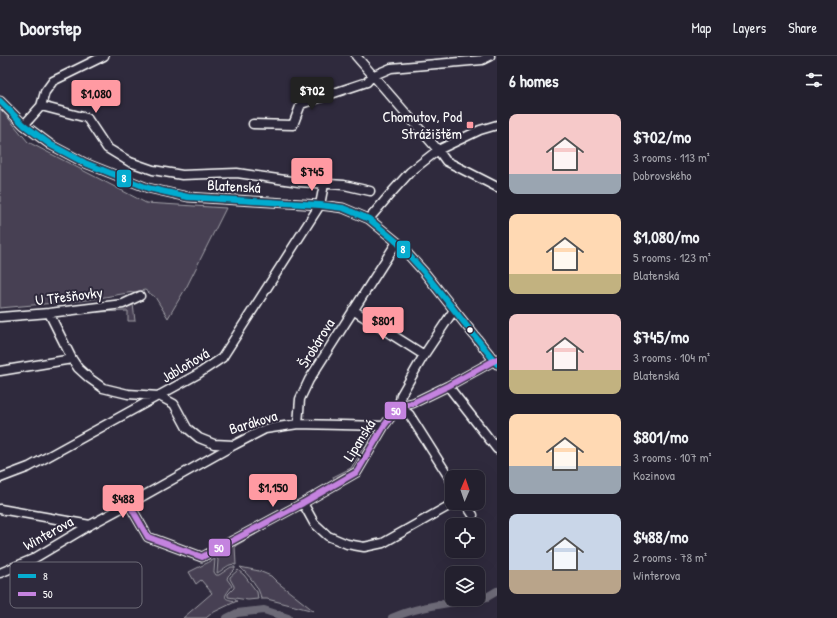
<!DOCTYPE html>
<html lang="en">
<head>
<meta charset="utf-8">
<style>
	body { margin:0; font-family:"Patrick Hand",sans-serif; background:#2f2d3a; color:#f1f3f6; height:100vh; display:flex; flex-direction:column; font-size:15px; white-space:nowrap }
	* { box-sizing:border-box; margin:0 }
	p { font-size:13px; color:#a3a3aa }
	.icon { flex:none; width:22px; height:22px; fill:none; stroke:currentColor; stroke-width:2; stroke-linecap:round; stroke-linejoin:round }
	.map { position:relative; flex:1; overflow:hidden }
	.sheet { display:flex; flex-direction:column; background:#23202e; width:340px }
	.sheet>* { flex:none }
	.needle { width:26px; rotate:2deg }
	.controls { position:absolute; left:445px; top:414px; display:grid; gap:8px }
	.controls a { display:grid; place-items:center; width:40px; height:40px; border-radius:8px; background:#23202e; box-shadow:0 4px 16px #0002,0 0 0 1px #403e4a; font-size:20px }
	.price { position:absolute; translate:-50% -34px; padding:0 9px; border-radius:4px; background:#ff9aa2; color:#111; font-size:13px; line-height:26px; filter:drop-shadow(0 1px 2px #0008) }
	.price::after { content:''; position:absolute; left:50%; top:24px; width:12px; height:9px; margin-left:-6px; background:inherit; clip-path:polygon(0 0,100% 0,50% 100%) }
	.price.on { background:#222; color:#fff }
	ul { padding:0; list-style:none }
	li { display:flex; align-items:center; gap:12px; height:100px; padding:0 12px }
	li span { display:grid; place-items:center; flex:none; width:112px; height:80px; border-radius:8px; color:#555 }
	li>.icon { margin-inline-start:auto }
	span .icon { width:48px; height:48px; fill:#fffc; stroke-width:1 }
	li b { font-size:17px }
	h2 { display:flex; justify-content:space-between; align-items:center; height:48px; padding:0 12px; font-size:17px }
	header { display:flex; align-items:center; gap:24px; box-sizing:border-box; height:56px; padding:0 20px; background:#23202e; border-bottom:1px solid #403e4a }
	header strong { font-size:19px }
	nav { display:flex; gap:22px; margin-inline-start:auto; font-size:14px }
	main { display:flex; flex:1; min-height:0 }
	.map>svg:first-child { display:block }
	.green { fill:#464152; stroke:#a2a0a8 }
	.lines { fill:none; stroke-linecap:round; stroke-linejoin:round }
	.canal { stroke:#6d6a77; stroke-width:8 }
	.minor-casing { stroke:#fff; stroke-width:11 }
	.minor { stroke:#2f2a3d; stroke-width:8 }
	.bus-1-casing { stroke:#2f2a3d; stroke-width:9 }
	.bus-2-casing { stroke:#2f2a3d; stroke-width:9 }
	.bus-1 { stroke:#06acd0; stroke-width:6 }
	.bus-2 { stroke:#c483df; stroke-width:6 }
	.poi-dot { fill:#ff9aa2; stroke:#2f2a3d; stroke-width:1.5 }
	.bus-dot { fill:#fff; stroke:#2f2a3d; stroke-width:1.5 }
	.labels { text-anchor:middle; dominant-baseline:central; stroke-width:4; stroke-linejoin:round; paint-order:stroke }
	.poi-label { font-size:15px; fill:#fff; stroke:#2f2a3d; text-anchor:end }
	.street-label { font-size:15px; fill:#fff; stroke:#2f2a3d }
	.key { fill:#2f2a3d; stroke:#6d6a77; stroke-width:1 }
	.key-label { font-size:11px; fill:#fff }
	.line-badge { stroke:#2f2a3d; stroke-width:1.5 }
	.badge-label { font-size:11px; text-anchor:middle; font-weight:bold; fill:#fff }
</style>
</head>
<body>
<header>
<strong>Doorstep</strong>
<nav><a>Map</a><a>Layers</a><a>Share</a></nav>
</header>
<main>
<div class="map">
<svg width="497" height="562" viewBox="0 0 497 562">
	<rect width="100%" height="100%" fill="#2f2a3d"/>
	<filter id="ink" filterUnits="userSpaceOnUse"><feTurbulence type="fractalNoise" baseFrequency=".025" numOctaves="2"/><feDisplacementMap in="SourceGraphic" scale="8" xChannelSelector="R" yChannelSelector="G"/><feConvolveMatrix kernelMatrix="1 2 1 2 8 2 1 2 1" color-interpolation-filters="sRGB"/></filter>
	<g filter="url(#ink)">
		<path class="green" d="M 0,52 L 28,86 L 146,147 L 226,152 L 187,230 L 168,262 L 155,241 L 145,234 L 87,244 L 0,252 Z
			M 133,248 L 135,265 L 128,265 L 128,255 L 97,256 L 109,250 L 123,250 Z
			M 370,380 C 370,383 371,384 370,387 C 368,394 358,408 353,414 L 351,413 L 348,416 L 349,417 L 346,419 L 344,417 L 337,421 L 337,425 L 335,425 L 333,421 L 351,412 Z
			M 263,471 L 265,473 L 235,490 L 236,509 C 229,506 224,514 217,517 L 218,504 L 215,498 Z
			M 215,503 L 214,516 L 216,519 L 219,519 L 231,511 L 235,511 L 235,513 L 228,520 L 227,523 L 232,530 C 224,541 221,543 237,545 L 212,557 L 206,562 L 183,562 L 212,537 L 201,524 L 196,528 L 189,516 Z
			M 240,511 L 259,515 L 271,520 L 277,526 L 314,555 L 267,543 L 261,543 C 260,531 248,519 240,511 Z
			M 238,514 L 244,519 L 257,536 L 258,543 L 248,544 L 228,541 L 228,538 L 234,532 L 234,530 L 230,523 L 230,521 Z"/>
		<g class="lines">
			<path class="canal" d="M 478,543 L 487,541 L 497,535
				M 227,562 L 237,557 L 264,554 L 288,562
				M 392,562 C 418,550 447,548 475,543"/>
			<g class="minor-casing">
				<path id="minor" d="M 356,0 L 438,94 L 446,105 L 497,131
					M 0,45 L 24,69 L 51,89 L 85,107 L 148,132 L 188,141 L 320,149 L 343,152 L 369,163 L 397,186 L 424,216 L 497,308
					M 41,50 L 87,62 L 107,92 L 130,106 L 153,114 L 182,119 L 237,117 L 299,126 L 344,129 L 370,135
					M 253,68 L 293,69 L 301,48 L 367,26 L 372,20 L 391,12 L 482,4 L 490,0
					M 24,69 L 41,50 L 45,36 L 53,25 L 104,0
					M 369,163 L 392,136 L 410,116 L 438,94 L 480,74 L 497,69
					M 353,254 L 424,299
					M 49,257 L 72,303 L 78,312 L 89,322 L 103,332 L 128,338 L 159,340 L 174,348 L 187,372 L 199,382 L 214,388 L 234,389
					M 0,261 L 49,257 L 123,248 L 140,240
					M 0,315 L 72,303
					M 448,330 L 497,393
					M 399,350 L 401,339 L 424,299 L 454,254
					M 399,350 L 409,358 L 452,426
					M 298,368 L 300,343 L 309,324 L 397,186
					M 0,422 L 29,411 L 198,318 L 222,302 L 320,149 L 324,128
					M 303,447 L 314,467 L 328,480 L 347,488 L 364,491 L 383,487 L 454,447
					M 465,447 L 473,459
					M 129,448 L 148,481 L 202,501 L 303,447 L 357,416 L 384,370 L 399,350 L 413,347 L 448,330 L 497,303
					M 0,453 L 90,469
					M 0,517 L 33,503 L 90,469 L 129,448 L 234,389 L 265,373 L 298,368 L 384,370"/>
			</g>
			<use href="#minor" class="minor"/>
			<g class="bus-1-casing">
				<path id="bus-1" d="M 0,45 L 24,69 L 51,89 L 85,107 L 148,132 L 188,141 L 320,149 L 343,152 L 369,163 L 397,186 L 424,216 L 497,308"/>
			</g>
			<g class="bus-2-casing">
				<path id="bus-2" d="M 129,448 L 148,481 L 202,501 L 303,447 L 357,416 L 384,370 L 399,350 L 413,347 L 448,330 L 497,303"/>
			</g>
			<use href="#bus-1" class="bus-1"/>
			<use href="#bus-2" class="bus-2"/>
		</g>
	</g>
	<rect class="poi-dot" x="466" y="65" width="8" height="8" rx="2"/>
	<circle class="bus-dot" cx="470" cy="274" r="3.5"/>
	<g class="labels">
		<g class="poi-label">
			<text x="462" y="60">Chomutov, Pod<tspan x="462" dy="17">Strážištěm</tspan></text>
		</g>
		<g class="street-label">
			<text transform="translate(234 130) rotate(3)">Blatenská</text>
			<text transform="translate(69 240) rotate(-7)">U Třešňovky</text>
			<text transform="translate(316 287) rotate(-58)">Šrobárova</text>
			<text transform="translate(185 309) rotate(-31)">Jabloňová</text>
			<text transform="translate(253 366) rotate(-17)">Barákova</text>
			<text transform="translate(359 384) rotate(-58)">Lipanská</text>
			<text transform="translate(48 477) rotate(-29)">Winterova</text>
		</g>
	</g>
	<rect x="10" y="506" width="132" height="46" rx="6" class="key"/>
	<rect x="18" y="518" width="18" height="4" fill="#06acd0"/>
	<rect x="18" y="536" width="18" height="4" fill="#c483df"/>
	<g class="key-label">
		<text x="43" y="524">8</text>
		<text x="43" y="542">50</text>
	</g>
	<g class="line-badge">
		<rect x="116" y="113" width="16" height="19" rx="4" fill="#06acd0"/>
		<rect x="396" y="184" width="15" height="19" rx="4" fill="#06acd0"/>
		<rect x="384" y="345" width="23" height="19" rx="4" fill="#c483df"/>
		<rect x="208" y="482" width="23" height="19" rx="4" fill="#c483df"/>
	</g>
	<g class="badge-label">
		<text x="124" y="126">8</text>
		<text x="403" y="197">8</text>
		<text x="396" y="359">50</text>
		<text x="219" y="496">50</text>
	</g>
</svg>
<div class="controls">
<a><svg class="needle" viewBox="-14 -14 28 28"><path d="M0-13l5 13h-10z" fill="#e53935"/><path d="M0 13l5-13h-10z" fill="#a3a3aa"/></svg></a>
<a><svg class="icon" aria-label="locate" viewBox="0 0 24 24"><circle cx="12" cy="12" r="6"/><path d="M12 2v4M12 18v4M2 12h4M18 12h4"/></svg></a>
<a><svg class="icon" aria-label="layers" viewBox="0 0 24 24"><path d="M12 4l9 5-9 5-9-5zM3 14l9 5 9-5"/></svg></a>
</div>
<b class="price on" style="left:312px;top:55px">$702</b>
<b class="price" style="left:96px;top:58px">$1,080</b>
<b class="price" style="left:312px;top:136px">$745</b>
<b class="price" style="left:383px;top:285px">$801</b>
<b class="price" style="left:273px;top:452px">$1,150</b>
<b class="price" style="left:123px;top:463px">$488</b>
</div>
<section class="sheet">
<h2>6 homes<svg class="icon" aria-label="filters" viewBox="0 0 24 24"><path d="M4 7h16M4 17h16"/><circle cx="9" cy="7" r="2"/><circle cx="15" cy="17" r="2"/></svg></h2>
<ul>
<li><span style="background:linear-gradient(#f6c9c9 75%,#9aa5b1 0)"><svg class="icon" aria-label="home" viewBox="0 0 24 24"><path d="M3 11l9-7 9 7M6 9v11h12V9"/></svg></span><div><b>$702/mo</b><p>3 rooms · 113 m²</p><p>Dobrovského</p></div></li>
<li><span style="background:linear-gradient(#ffd9b3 75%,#c2b280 0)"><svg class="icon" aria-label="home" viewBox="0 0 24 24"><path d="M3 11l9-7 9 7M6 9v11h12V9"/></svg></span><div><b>$1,080/mo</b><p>5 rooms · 123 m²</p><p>Blatenská</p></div></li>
<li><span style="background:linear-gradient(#f6c9c9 70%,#c2b280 0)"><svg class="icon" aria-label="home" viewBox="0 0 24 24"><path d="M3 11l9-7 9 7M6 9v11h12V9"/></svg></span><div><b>$745/mo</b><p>3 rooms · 104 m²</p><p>Blatenská</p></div></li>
<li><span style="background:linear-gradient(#ffd9b3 65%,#9aa5b1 0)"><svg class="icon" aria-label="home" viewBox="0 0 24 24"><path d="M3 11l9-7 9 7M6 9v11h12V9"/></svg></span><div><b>$801/mo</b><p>3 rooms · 107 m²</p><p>Kozinova</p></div></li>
<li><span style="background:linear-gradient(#c9d6e8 70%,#b9a48a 0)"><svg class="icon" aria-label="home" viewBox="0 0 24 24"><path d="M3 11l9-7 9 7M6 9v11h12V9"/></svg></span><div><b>$488/mo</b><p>2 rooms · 78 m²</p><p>Winterova</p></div></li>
</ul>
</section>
</main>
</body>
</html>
